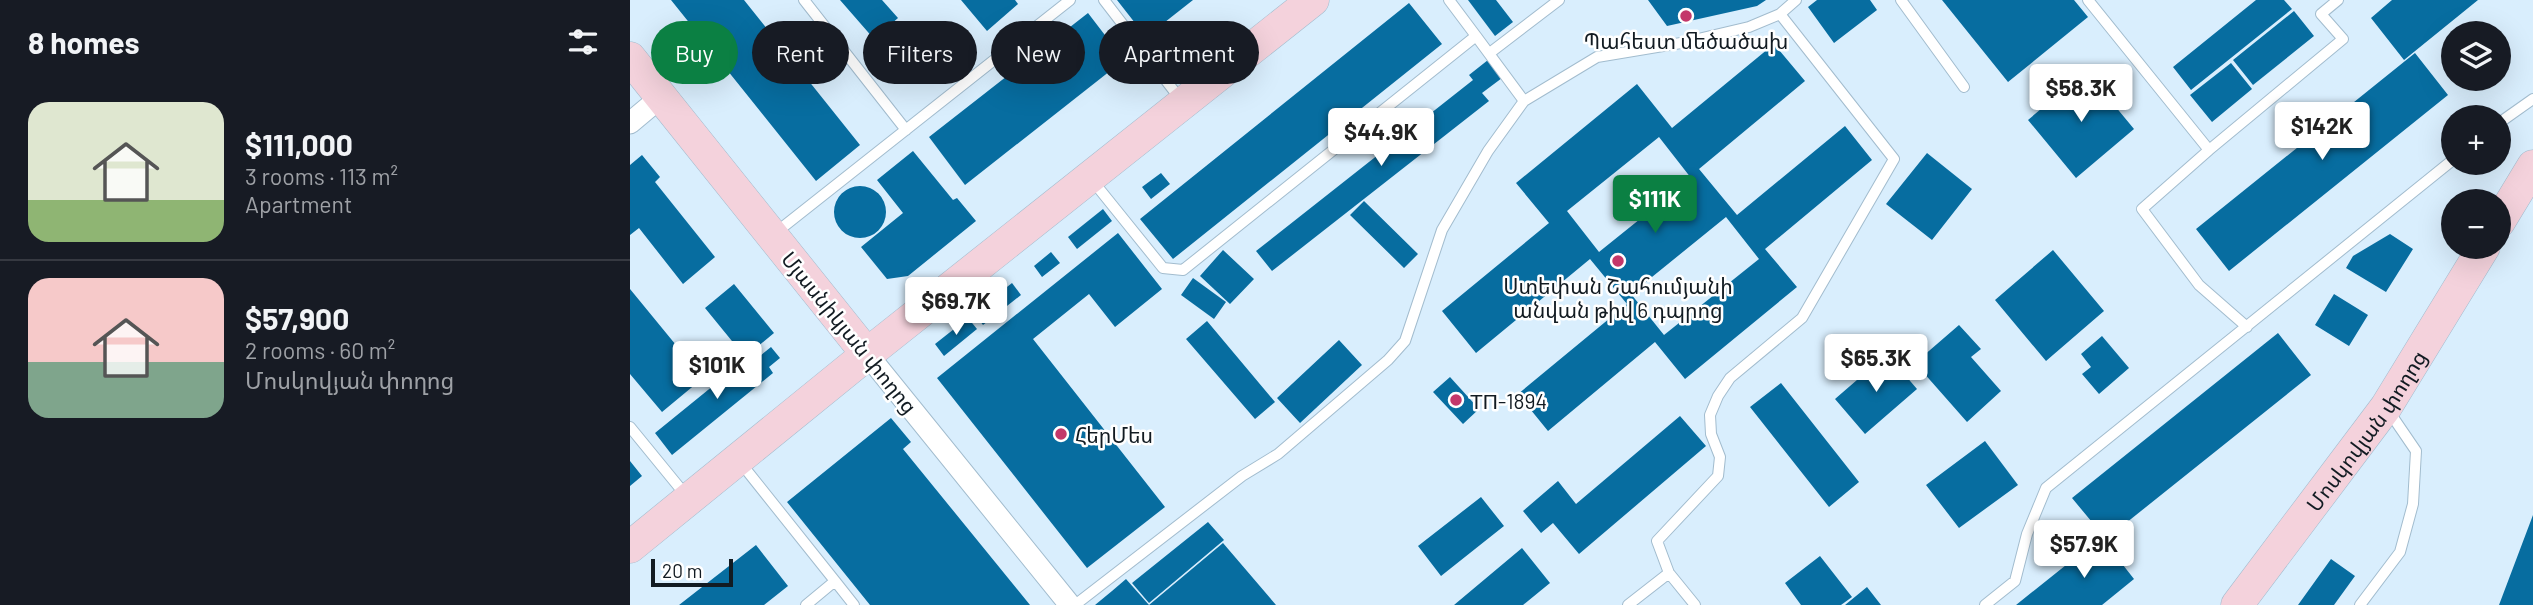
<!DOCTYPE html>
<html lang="en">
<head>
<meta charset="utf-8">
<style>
	body { margin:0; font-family:Barlow,"Noto Sans Armenian",sans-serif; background:#20242c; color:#f1f3f6; height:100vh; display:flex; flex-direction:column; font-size:26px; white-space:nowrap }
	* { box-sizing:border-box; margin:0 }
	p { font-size:23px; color:#9ea1a6 }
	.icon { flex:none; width:38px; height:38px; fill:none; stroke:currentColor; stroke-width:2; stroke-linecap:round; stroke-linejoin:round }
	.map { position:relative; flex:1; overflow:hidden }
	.panel { display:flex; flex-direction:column; background:#171b24; width:630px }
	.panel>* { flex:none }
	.guide { position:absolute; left:21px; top:21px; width:665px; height:63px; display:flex; gap:14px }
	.fabs { position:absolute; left:1811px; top:21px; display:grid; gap:14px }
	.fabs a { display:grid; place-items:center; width:70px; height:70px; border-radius:50%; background:#171b24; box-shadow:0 7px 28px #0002; font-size:35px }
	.scale { position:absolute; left:21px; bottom:18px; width:82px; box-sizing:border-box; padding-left:7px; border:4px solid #121b22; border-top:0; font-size:19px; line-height:24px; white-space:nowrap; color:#121b22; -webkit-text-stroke:5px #fff; paint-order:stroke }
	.price { position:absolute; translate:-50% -60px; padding:0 16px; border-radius:7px; background:#fff; color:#222; font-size:23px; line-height:46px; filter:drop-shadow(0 2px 4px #0008) }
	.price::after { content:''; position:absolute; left:50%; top:42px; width:21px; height:16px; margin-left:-10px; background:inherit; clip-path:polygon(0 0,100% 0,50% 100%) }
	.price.on { background:#0b8043; color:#fff }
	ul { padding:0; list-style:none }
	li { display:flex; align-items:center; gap:21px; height:175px; padding:0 28px }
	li+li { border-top:2px solid #363941 }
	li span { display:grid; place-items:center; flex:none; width:196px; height:140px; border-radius:21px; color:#555 }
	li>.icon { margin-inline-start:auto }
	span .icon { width:84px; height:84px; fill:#fffc; stroke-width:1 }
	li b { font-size:30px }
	h2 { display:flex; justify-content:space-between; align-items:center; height:84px; padding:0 28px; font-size:30px }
	.tag { padding:0 24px; border-radius:32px; background:#171b24; box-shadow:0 7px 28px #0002; font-size:24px; line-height:63px }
	.tag.on { background:#0b8043; color:#fff }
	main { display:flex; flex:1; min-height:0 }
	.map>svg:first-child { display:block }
	.building { fill:#076da0; fill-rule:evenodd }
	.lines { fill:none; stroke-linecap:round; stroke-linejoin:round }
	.lane-casing { stroke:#a2bcce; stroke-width:12 }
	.street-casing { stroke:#a2bcce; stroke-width:23 }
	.secondary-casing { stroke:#a2bcce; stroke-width:33 }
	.lane { stroke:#fff; stroke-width:10 }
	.street { stroke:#fff; stroke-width:21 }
	.secondary { stroke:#f4d2dc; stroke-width:32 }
	.poi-dot { fill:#c3376a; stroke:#fff; stroke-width:2.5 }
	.labels { text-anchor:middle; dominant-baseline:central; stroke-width:5; stroke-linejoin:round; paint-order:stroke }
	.poi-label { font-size:21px; fill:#121b22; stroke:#fff }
	.street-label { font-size:21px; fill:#121b22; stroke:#fff }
</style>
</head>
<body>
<main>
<section class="panel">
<h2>8 homes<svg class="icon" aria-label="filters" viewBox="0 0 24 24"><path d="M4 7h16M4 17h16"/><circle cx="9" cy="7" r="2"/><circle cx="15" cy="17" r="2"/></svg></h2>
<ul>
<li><span style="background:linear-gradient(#dfe7d0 70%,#8fb573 0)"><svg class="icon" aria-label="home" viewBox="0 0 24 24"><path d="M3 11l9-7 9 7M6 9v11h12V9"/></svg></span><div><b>$111,000</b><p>3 rooms · 113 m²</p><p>Apartment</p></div></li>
<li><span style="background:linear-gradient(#f6c9c9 60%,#7fa58c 0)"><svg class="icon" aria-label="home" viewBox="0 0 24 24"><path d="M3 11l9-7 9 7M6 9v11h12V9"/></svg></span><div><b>$57,900</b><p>2 rooms · 60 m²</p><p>Մոսկովյան փողոց</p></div></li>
</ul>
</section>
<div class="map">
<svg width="1903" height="605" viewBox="0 0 1903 605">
	<rect width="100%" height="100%" fill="#d9eefd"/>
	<path class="building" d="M 41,0 L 114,0 L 230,145 L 186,181 Z
		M 210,0 L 252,0 L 268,18 L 244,39 Z
		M 331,0 L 385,0 L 388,4 L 357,31 Z
		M 487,0 L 563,0 L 516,37 Z
		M 838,0 L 866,0 L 883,22 L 865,36 Z
		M 1018,0 L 1136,0 L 1127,6 L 1037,26 Z
		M 1187,0 L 1240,0 L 1247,10 L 1204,43 L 1178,7 Z
		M 1312,0 L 1444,0 L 1458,17 L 1378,82 Z
		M 1626,0 L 1654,0 L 1662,9 L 1561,90 L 1543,67 Z
		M 1762,0 L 1848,0 L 1774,60 L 1741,18 Z
		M 779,3 L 812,44 L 543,259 L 510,219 Z
		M 1664,11 L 1684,36 L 1623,85 L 1603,60 Z
		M 458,13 L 494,60 L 335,185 L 299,137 Z
		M 1144,44 L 1175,81 L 1069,169 L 1107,215 L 1215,126 L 1242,160 L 1135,249 L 1167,287 L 1055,379 L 1025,342 L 918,431 L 888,394 L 997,304 L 960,259 L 846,353 L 812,311 L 919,223 L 886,183 L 1007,84 L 1042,128 ZM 1029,137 L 1061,178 L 969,252 L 937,211 ZM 1096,217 L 1129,259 L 1034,335 L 1001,294 Z
		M 1785,53 L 1818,95 L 1599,271 L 1566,229 Z
		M 858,60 L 872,78 L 852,93 L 859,101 L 642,271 L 626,251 L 843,80 L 839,75 Z
		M 1601,63 L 1622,89 L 1582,122 L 1560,95 Z
		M 1456,71 L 1504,129 L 1446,178 L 1398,120 Z
		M 283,151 L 323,200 L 327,198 L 346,221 L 278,276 L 257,279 L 231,247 L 273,213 L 247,180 Z
		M 1297,153 L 1342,189 L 1302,240 L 1256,204 Z
		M 12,155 L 30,177 L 25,182 L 85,257 L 53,284 L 9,228 L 0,235 L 0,165 Z
		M 531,173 L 540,184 L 521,199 L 512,187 Z
		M204 212a26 26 0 1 1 52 0a26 26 0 1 1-52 0Z
		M 734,201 L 788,254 L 774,268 L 720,215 Z
		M 473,209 L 482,221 L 447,249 L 438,237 Z
		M 488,233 L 532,289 L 485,327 L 459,294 L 403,339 L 535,507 L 457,568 L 307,378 Z
		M 1760,234 L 1783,249 L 1756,292 L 1716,268 L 1723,256 Z
		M 593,250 L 624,279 L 600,304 L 570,276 Z
		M 1423,250 L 1474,311 L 1416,361 L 1365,300 Z
		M 421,252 L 430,263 L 412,277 L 404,266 Z
		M 563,278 L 596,302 L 584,319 L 551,295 Z
		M 382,283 L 391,295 L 353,325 L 344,313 Z
		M 104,284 L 144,333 L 115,357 L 75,308 Z
		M 0,289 L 73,378 L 32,412 L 0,374 Z
		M 1704,294 L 1738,315 L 1719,346 L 1685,325 Z
		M 338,318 L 347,329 L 314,356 L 305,344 Z
		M 577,321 L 645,402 L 625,419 L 556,339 Z
		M 1329,325 L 1351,349 L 1341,357 L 1371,391 L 1337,422 L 1285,363 Z
		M 1648,333 L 1681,375 L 1476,539 L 1442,498 Z
		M 1472,336 L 1499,368 L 1469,394 L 1452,374 L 1461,367 L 1451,354 Z
		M 709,340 L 732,365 L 670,423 L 647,398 Z
		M 141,347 L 150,358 L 139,367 L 143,373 L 42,455 L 25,433 L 126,351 L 130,356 Z
		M 1257,354 L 1287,389 L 1235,434 L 1205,399 Z
		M 820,377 L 849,409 L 833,424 L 803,392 Z
		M 1151,383 L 1229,482 L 1199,507 L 1120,407 Z
		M 1050,416 L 1076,446 L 949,554 L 923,523 L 911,533 L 893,511 L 928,481 L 946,504 Z
		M 261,418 L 281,442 L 273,449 L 400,605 L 240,605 L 157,502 Z
		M 1355,441 L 1388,485 L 1329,528 L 1296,485 Z
		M 0,461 L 12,476 L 0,486 Z
		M 851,497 L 874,526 L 811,576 L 788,546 Z
		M 1903,515 L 1903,605 L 1869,605 Z
		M 578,522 L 594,540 L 519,603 L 502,583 Z
		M 1471,537 L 1504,579 L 1472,605 L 1386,605 Z
		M 593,543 L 646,605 L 519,605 Z
		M 126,545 L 158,586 L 134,605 L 49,605 Z
		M 892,548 L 920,583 L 893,605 L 824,605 Z
		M 1190,556 L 1222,597 L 1211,605 L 1171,605 L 1155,583 Z
		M 1701,559 L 1725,576 L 1704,605 L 1668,605 Z
		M 496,579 L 519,605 L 465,605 L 482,591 Z
		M 1237,587 L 1251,605 L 1215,605 Z"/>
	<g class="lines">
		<g class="lane-casing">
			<path id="lane" d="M 174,0 L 276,130
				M 474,0 L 551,100
				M 1271,0 L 1334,87
				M 1458,0 L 1579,150 L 1512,209 L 1569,285 L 1617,327
				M 846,36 L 894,101
				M 861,52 L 929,0
				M 1869,123 L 1903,99
				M 1579,150 L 1713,39 L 1691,14 L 1708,0
				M 462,180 L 533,268 L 553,270 L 846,36 L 819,0
				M 144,234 L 440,0
				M 0,427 L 58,498
				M 110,462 L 205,581 L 176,605
				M 205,581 L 224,605
				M 445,605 L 612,476 L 648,454 L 758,360 L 775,341 L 812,230 L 858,151 L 894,101 L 967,57 L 1051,43 L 1119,27 L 1150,14 L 1166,0
				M 998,605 L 1039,573
				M 1065,605 L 1039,573 L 1027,541 L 1088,476 L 1090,457 L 1081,434 L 1080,415 L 1088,396 L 1100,378 L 1172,318 L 1264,159 L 1150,14
				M 1355,605 L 1385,581 L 1397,534 L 1416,488 L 1824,159
				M 1730,605 L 1770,552 L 1783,504 L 1786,451 L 1758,410"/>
		</g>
		<g class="street-casing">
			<path id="street" d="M 0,123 L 31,97
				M 237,354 L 440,605"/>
		</g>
		<g class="secondary-casing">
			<g id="secondary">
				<path d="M 0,58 L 237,354"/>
				<path d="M 1869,222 L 1903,166"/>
				<path d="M 0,547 L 251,343 L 683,0"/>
				<path id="s1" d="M 1607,605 L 1756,407 L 1854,247"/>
			</g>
		</g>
		<use href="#lane" class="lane"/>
		<use href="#street" class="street"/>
		<use href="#secondary" class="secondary"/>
	</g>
	<g class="poi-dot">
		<circle cx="1056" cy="16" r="7"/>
		<circle cx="988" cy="261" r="7"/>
		<circle cx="826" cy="400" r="7"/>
		<circle cx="431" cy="434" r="7"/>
	</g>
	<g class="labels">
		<g class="poi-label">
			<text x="1056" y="40">Պահեստ մեծածախ</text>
			<text x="988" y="285">Ստեփան Շահումյանի<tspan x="988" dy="24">անվան թիվ 6 դպրոց</tspan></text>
			<text x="840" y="400" text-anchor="start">ТП-1894</text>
			<text x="445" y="434" text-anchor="start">ՀերՄես</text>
		</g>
		<g class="street-label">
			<text transform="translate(220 332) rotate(51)">Մյասնիկյան փողոց</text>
			<text stroke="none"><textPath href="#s1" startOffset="217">Մոսկովյան փողոց</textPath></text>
		</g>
	</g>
</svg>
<div class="fabs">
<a><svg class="icon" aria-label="layers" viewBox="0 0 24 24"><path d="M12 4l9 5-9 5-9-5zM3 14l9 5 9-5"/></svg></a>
<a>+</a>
<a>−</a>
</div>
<div class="scale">20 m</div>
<b class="price" style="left:1451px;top:124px">$58.3K</b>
<b class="price" style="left:1692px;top:162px">$142K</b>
<b class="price" style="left:751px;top:168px">$44.9K</b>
<b class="price on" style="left:1025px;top:235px">$111K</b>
<b class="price" style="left:326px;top:337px">$69.7K</b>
<b class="price" style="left:1246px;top:394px">$65.3K</b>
<b class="price" style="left:87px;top:401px">$101K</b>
<b class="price" style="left:1454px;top:580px">$57.9K</b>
<div class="guide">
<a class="tag on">Buy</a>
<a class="tag">Rent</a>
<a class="tag">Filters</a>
<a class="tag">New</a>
<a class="tag">Apartment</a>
</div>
</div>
</main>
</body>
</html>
